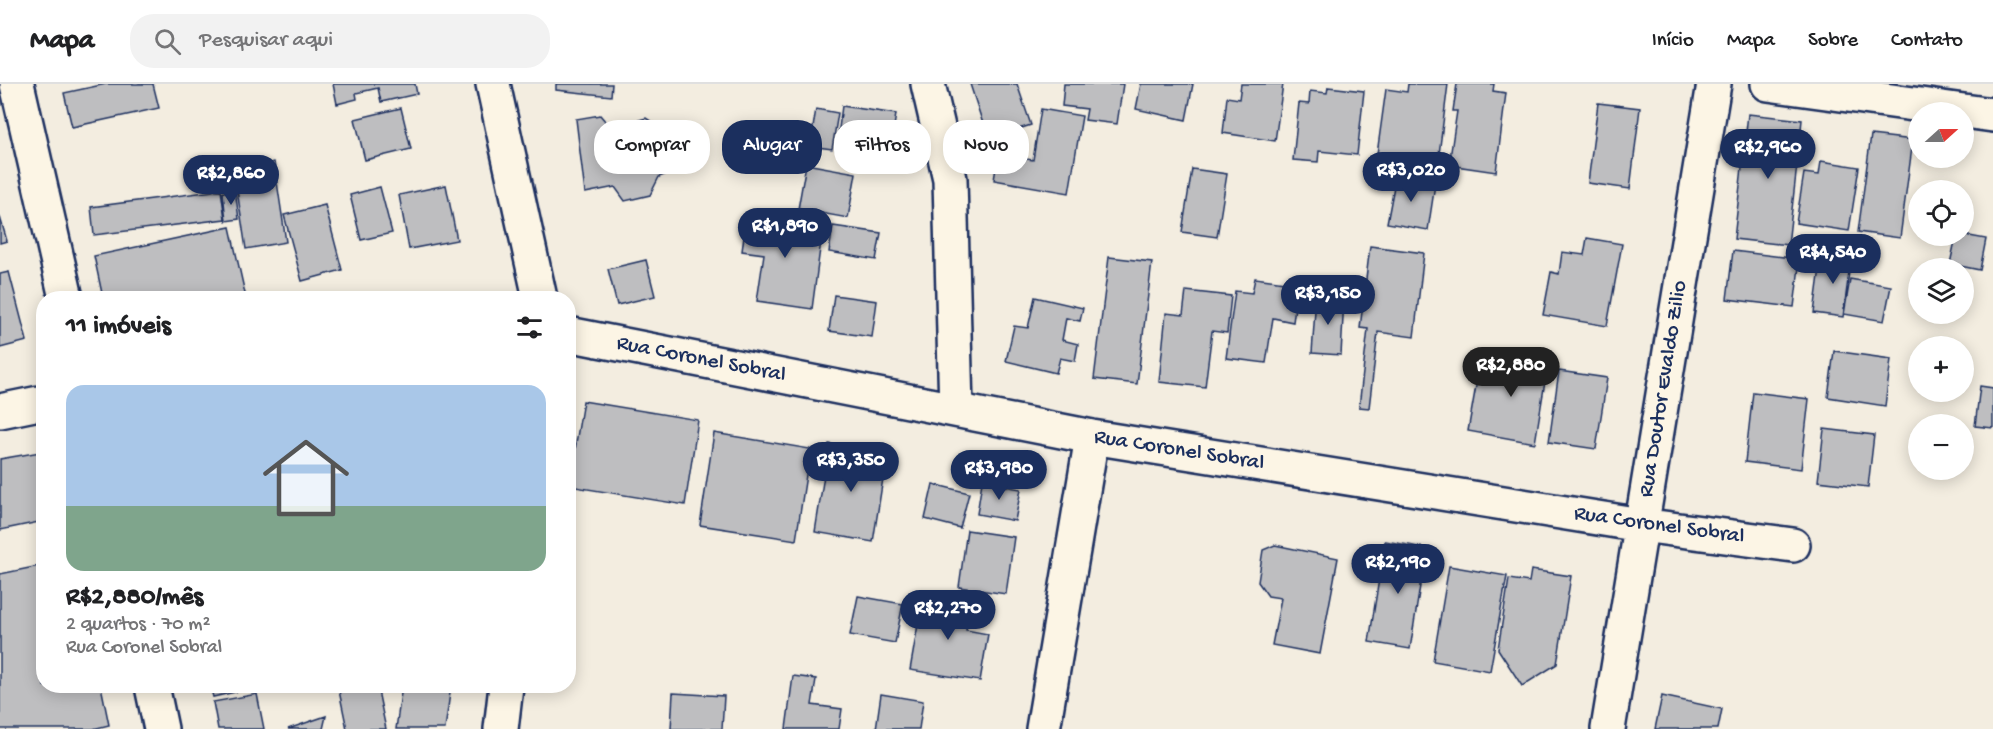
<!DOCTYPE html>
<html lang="pt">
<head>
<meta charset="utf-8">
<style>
	body { margin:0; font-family:"Gochi Hand",sans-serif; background:#f2f2f2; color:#202124; height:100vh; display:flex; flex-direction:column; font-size:22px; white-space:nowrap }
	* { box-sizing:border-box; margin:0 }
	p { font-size:20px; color:#757577 }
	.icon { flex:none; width:33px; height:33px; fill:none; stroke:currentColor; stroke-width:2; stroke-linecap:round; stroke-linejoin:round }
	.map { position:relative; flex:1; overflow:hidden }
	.panel { position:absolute; left:36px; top:207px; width:540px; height:402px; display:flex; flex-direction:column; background:#fff; border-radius:24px; box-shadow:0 3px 15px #0003 }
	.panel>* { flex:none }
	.banner { position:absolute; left:594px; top:36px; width:570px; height:54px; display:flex; gap:12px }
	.needle { width:39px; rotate:69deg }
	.controls { position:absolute; left:1908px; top:18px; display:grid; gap:12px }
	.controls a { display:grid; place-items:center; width:66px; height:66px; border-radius:50%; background:#fff; box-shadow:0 3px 15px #0003; font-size:30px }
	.price { position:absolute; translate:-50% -51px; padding:0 14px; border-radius:21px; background:#1b2f5e; color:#fff; font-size:20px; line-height:39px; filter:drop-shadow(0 2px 3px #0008) }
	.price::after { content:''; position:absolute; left:50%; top:36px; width:18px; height:14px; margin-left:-9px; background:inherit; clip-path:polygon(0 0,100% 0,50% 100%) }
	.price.selected { background:#222; color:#fff }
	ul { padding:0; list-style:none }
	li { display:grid; align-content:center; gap:12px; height:318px; padding:0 30px }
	li span { display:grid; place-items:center; height:186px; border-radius:18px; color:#555 }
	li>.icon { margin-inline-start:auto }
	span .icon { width:108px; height:108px; fill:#fffc; stroke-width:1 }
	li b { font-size:26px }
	h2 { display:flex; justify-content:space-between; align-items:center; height:72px; padding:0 30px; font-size:26px }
	.chip { padding:0 21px; border-radius:24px; background:#fff; box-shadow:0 3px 15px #0003; font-size:21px; line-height:54px }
	.chip.selected { background:#1b2f5e; color:#fff }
	header { display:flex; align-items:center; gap:36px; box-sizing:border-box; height:84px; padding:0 30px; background:#fff; border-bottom:2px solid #e0e0e0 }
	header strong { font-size:28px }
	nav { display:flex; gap:33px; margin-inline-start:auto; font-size:21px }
	.search { width:420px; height:54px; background:#f2f2f2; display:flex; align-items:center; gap:15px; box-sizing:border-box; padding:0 21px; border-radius:24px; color:#757577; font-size:22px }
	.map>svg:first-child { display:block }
	.building { fill:#bebec0; stroke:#1b2f5e; stroke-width:1.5 }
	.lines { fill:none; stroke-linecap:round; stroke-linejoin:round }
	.minor-casing { stroke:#1b2f5e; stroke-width:38 }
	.minor { stroke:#fcf5e5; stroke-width:33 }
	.labels { text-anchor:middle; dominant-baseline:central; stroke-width:4.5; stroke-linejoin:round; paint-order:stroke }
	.street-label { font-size:22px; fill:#1b2f5e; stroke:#fcf5e5 }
</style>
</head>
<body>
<header>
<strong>Mapa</strong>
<div class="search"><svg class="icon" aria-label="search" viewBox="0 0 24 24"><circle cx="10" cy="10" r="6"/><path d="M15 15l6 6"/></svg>Pesquisar aqui</div>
<nav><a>Início</a><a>Mapa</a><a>Sobre</a><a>Contato</a></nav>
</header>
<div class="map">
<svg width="1993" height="645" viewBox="0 0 1993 645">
	<rect width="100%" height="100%" fill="#f3ede0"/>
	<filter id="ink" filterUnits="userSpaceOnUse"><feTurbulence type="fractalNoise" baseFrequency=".0167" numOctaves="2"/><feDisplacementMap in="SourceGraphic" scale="12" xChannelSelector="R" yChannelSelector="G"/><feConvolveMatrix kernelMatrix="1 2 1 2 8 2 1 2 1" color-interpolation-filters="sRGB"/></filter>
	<g filter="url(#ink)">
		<path class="building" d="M 106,0 L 153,0 L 159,24 L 72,43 L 64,9 Z
			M 333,0 L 415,0 L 417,10 L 381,18 L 378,4 L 356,9 L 357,15 L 337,20 Z
			M 556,0 L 612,0 L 611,12 L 556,6 Z
			M 970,0 L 1017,0 L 1031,41 L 988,55 Z
			M 1064,0 L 1123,0 L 1117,40 L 1085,36 L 1087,25 L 1062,22 Z
			M 1141,0 L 1193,0 L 1186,36 L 1136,25 Z
			M 1241,0 L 1283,0 L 1275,57 L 1223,49 L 1227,13 L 1239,15 Z
			M 1408,0 L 1448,0 L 1438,78 L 1377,70 L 1386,5 L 1407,8 Z
			M 1457,0 L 1494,0 L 1493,7 L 1506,9 L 1496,88 L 1449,81 L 1457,27 L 1453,27 Z
			M 1328,3 L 1364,7 L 1357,71 L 1319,67 L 1318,78 L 1293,76 L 1299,19 L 1309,20 L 1310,7 L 1327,9 Z
			M 1598,19 L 1640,24 L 1630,105 L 1588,99 Z
			M 842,22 L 896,30 L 889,74 L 836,66 Z
			M 401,24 L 411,65 L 365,76 L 355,35 Z
			M 816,25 L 838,29 L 832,65 L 810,62 Z
			M 1041,25 L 1082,32 L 1069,109 L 994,96 L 998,71 L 1033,76 Z
			M 1748,30 L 1802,36 L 1788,161 L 1734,155 Z
			M 600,31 L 611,44 L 646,34 L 677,54 L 684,83 L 659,93 L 650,111 L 625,117 L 615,103 L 585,109 L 576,35 Z
			M 1871,51 L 1913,56 L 1900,154 L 1858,148 Z
			M 1821,77 L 1859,83 L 1849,147 L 1796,139 L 1804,89 L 1819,91 Z
			M 274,78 L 286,158 L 246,165 L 237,106 L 260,102 L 257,81 Z
			M 806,80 L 856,89 L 848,134 L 798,125 Z
			M 1192,85 L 1227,90 L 1217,153 L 1182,148 Z
			M 1396,92 L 1435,100 L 1428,146 L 1387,139 Z
			M 446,101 L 457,156 L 409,165 L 399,111 Z
			M 380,103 L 392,149 L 361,156 L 350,111 Z
			M 221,106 L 225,135 L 94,151 L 91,123 Z
			M 235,106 L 239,135 L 226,137 L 223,108 Z
			M 325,121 L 342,186 L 302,197 L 284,131 Z
			M 747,131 L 823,142 L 812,225 L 757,217 L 764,170 L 742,167 Z
			M 0,133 L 7,157 L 0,159 Z
			M 833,142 L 881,149 L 876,176 L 829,168 Z
			M 230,143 L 246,214 L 103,214 L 94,172 Z
			M 1964,151 L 1986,155 L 1980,186 L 1950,180 L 1956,152 Z
			M 1587,154 L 1622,160 L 1607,242 L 1543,231 L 1551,188 L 1559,190 L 1562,168 L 1584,171 Z
			M 1370,162 L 1424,169 L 1414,253 L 1378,248 L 1369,324 L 1359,323 L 1368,245 L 1360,244 Z
			M 1733,167 L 1800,175 L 1794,223 L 1727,215 Z
			M 1822,169 L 1851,173 L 1843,233 L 1814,229 Z
			M 1109,173 L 1152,178 L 1137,300 L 1094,295 Z
			M 646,176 L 655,212 L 617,221 L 608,185 Z
			M 9,188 L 27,257 L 0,264 L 0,190 Z
			M 1255,194 L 1298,200 L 1293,238 L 1273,234 L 1266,279 L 1226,274 L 1235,207 L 1252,209 Z
			M 1850,195 L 1891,202 L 1884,237 L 1844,230 Z
			M 1186,207 L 1231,212 L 1227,249 L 1212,247 L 1205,303 L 1159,298 L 1166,229 L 1183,231 Z
			M 834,211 L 877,217 L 872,253 L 829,247 Z
			M 1316,212 L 1344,214 L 1341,271 L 1312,269 Z
			M 1035,213 L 1083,224 L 1080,237 L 1066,234 L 1062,256 L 1078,260 L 1075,277 L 1060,274 L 1056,289 L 1006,277 L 1014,242 L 1028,244 Z
			M 1503,265 L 1549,273 L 1535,359 L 1468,347 L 1477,296 L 1497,300 Z
			M 1834,267 L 1891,275 L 1885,322 L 1828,313 Z
			M 1559,287 L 1607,294 L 1596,365 L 1549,358 Z
			M 1980,302 L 1993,304 L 1993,344 L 1975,342 Z
			M 1753,308 L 1809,315 L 1801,385 L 1745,378 Z
			M 583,317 L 698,336 L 685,421 L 569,402 Z
			M 1824,345 L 1874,351 L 1868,403 L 1818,397 Z
			M 714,349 L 810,365 L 796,456 L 700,441 Z
			M 829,360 L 887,369 L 873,458 L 815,448 Z
			M 40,368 L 44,386 L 44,437 L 0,446 L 0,375 Z
			M 982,398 L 1021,405 L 1015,437 L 977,430 Z
			M 933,400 L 969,409 L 960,444 L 925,435 Z
			M 967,446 L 1014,453 L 1006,510 L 959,503 Z
			M 1385,457 L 1426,464 L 1410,565 L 1369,558 Z
			M 1275,461 L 1338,474 L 1320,570 L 1272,561 L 1281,514 L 1268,512 L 1258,498 L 1263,466 Z
			M 44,481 L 44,602 L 101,602 L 109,641 L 93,645 L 0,645 L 0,490 Z
			M 1449,482 L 1507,492 L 1490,587 L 1433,577 Z
			M 1531,486 L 1571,492 L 1557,580 L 1522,602 L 1498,565 L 1509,495 L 1529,498 Z
			M 858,512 L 903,520 L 895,559 L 850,551 Z
			M 923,512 L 971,520 L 966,546 L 988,550 L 980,597 L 910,586 Z
			M 793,592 L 816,595 L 812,621 L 842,625 L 839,645 L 786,645 Z
			M 210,602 L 253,602 L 253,604 L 213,613 Z
			M 338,602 L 377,602 L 386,645 L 347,645 Z
			M 402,602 L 451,602 L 445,645 L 396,645 Z
			M 673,609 L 724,612 L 722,645 L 671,645 Z
			M 257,610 L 264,645 L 218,645 L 213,618 Z
			M 881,610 L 923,617 L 919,645 L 876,645 Z
			M 1662,612 L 1722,625 L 1718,645 L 1655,645 Z
			M 326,632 L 323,645 L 288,645 Z"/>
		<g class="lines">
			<g class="minor-casing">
				<path id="minor" d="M 17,0 L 66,214
					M 493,0 L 540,214
					M 928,0 L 950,95 L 956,326
					M 1768,0 L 1993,31
					M 568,250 L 1092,353 L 1641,441 L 1793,461
					M 0,327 L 44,318
					M 152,602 L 161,645
					M 501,645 L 506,602
					M 1043,645 L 1092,353
					M 1608,645 L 1714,0"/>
			</g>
			<use href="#minor" class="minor"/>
		</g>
	</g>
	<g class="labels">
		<g class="street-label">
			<text transform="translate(701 276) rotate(11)">Rua Coronel Sobral</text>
			<text transform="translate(1664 305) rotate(-81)">Rua Doutor Evaldo Zilio</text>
			<text transform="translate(1179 367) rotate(9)">Rua Coronel Sobral</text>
			<text transform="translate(1659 442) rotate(8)">Rua Coronel Sobral</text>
		</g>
	</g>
</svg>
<div class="controls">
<a><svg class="needle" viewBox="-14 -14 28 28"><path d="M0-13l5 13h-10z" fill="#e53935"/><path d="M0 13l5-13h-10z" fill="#757577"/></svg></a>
<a><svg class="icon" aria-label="locate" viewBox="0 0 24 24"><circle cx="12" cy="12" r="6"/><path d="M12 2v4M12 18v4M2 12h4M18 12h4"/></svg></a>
<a><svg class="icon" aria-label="layers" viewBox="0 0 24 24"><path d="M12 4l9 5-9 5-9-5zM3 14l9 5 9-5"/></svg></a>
<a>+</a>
<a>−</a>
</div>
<b class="price" style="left:1768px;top:96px">R$2,960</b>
<b class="price" style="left:1411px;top:119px">R$3,020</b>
<b class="price" style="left:231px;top:122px">R$2,860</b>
<b class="price" style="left:785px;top:175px">R$1,890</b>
<b class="price" style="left:1833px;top:201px">R$4,540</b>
<b class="price" style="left:1328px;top:242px">R$3,150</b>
<b class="price selected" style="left:1511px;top:314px">R$2,880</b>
<b class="price" style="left:851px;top:409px">R$3,350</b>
<b class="price" style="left:999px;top:417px">R$3,980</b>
<b class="price" style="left:1398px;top:511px">R$2,190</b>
<b class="price" style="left:948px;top:557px">R$2,270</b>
<div class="banner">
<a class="chip">Comprar</a>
<a class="chip selected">Alugar</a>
<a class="chip">Filtros</a>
<a class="chip">Novo</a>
</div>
<section class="panel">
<h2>11 imóveis<svg class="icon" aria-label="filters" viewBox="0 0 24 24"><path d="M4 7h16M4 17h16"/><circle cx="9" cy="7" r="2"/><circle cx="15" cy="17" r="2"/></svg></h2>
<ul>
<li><span style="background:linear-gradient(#a9c7e8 65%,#7fa58c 0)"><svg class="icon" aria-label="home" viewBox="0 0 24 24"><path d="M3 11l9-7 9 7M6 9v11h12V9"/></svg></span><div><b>R$2,880/mês</b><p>2 quartos · 70 m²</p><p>Rua Coronel Sobral</p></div></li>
</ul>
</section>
</div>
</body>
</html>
